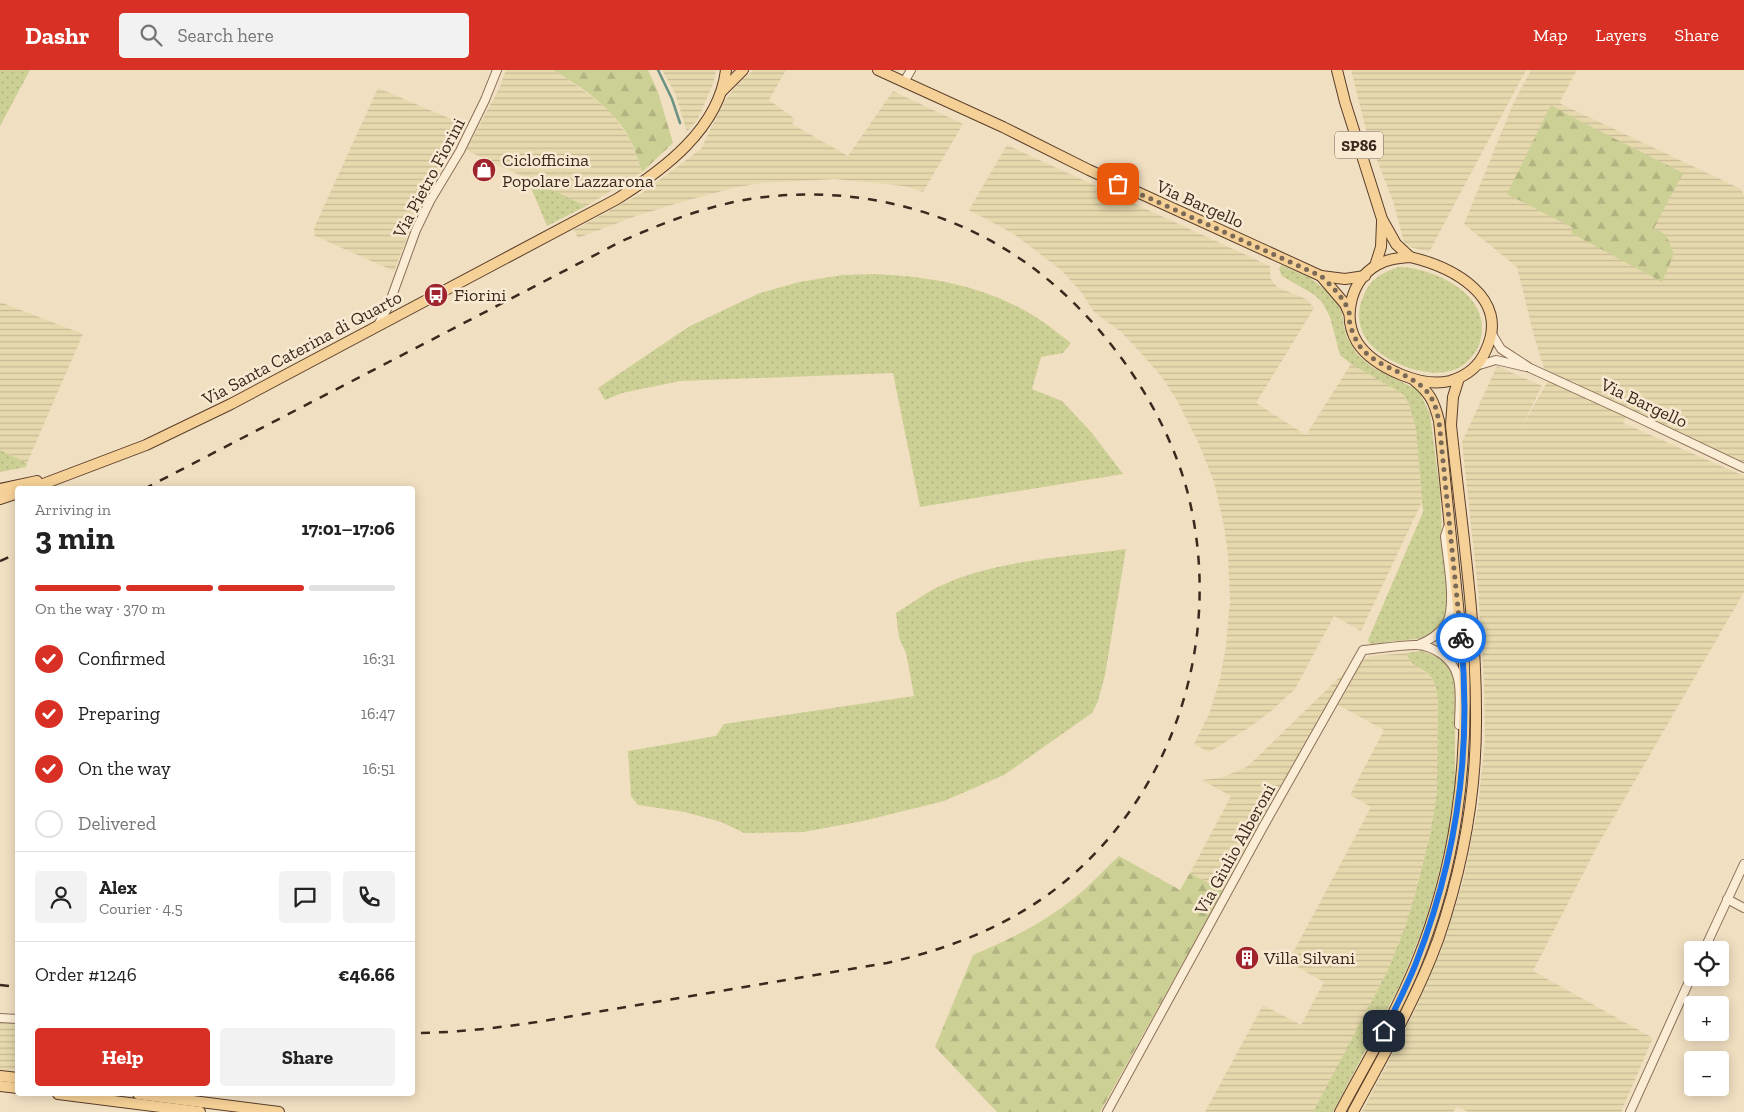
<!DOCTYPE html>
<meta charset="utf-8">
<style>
:root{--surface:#fff;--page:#f2f2f2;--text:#222;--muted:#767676;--line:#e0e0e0;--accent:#d93025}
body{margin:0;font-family:"Zilla Slab",serif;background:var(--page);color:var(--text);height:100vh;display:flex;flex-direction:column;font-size:19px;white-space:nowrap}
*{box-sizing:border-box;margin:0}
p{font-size:16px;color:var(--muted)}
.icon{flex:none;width:28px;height:28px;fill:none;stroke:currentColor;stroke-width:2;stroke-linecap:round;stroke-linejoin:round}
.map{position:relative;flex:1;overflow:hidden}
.details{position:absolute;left:15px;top:416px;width:400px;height:610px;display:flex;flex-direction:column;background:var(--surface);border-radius:5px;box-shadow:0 2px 12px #0003}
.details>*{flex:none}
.tools{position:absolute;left:1684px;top:871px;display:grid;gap:10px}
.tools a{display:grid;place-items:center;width:45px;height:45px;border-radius:5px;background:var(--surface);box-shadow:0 2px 12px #0003;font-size:25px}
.pin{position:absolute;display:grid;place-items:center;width:42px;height:42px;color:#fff;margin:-21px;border-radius:10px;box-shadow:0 2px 8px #0006}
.courier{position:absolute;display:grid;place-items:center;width:50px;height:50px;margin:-25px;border:4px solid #1a73e8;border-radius:50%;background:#fff;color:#222;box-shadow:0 1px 6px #0007}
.head em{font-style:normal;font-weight:700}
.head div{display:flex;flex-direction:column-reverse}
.head{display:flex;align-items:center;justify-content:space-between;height:85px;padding:0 20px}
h1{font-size:32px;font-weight:700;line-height:38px}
.bar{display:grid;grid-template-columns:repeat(4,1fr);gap:8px 5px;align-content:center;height:60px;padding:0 20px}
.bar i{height:6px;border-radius:4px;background:var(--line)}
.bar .on{background:var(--accent)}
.bar p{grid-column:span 4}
.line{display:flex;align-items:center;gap:12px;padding:0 20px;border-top:1px solid var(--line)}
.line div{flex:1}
.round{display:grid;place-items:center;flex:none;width:52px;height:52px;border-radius:5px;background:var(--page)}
ol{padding:0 20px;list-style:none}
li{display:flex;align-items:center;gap:15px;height:55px}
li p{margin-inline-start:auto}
li .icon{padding:5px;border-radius:50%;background:var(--accent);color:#fff;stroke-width:4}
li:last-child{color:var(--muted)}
li i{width:28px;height:28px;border:2px solid var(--line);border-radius:50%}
.primary-button{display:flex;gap:10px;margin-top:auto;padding:10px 20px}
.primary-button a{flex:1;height:58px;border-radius:5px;background:var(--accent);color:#fff;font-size:20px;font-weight:700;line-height:58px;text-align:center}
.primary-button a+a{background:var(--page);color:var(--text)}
header{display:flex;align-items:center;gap:30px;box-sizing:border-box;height:70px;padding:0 25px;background:var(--accent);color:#fff}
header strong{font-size:24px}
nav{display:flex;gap:28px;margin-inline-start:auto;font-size:18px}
.search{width:350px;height:45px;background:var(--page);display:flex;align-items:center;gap:12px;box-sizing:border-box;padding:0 18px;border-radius:5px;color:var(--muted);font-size:19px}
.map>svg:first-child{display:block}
</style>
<header>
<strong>Dashr</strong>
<div class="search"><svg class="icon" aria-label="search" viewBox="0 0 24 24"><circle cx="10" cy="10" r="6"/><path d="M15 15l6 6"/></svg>Search here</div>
<nav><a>Map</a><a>Layers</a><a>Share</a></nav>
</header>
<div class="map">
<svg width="1744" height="1042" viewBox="0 0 1744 1042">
<defs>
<pattern id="farmland-rules" width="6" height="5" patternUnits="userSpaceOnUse" patternTransform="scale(1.25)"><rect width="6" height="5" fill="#e7d9ae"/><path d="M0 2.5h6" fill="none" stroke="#c7ba95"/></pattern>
<pattern id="grass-dots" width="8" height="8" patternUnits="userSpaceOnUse" patternTransform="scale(1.25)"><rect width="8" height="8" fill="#cdd095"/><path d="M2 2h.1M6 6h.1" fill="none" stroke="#b1b380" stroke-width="1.8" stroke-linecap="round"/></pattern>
<pattern id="forest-firs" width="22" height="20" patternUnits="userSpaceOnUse" patternTransform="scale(1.25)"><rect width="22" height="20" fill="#cdd095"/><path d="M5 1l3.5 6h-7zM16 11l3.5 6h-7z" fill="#b1b380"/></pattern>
</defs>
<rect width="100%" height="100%" fill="#f1dfc1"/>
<g fill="url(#farmland-rules)">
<polygon points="506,0 553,0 569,10 608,39 630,69 642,102 586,136 466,80 500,17"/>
<polygon points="662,0 716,0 714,11 698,49 687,62 675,23"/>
<polygon points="754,0 786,0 769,30 795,49 792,54 848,86 893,21 963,54 923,122 904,116 835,109 762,113 737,117 678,133 636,146 578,168 574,160 642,123 701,79 722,35 738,13"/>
<polygon points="1351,0 1526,0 1429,182 1410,177 1404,172 1394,134 1368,67"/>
<polygon points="1531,0 1577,0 1559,33 1741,119 1744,126 1744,397 1628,344 1623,353 1744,406 1744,522 1599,773 1533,901 1653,968 1621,1042 1468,1042 1457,1036 1453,1042 1362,1042 1414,942 1442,878 1463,811 1478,736 1485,671 1484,613 1478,520 1462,372 1497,296 1542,316 1522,356 1548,311 1534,266 1517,197 1464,154 1513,34"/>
<polygon points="378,18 465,55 455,76 433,112 416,145 394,201 315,166 314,158"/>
<polygon points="1007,75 1270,196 1270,208 1277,217 1306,229 1314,238 1256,333 1306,365 1351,294 1395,318 1403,324 1409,334 1416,359 1422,432 1361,561 1334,546 1295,619 1271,641 1247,659 1209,682 1194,674 1209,644 1220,609 1226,576 1230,531 1228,485 1224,456 1214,412 1199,374 1178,332 1162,307 1140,282 1121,262 1094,242 1082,223 1061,200 1014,164 969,140"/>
<polygon points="0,232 83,264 27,393 0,380"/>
<polygon points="1407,583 1411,593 1430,606 1436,616 1438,630 1437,722 1430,765 1416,821 1405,857 1387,902 1313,1042 1205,1042 1263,935 1301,955 1324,912 1288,892 1371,737 1350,725 1384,660 1338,635 1360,594 1365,589 1371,586"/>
<polygon points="1350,597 1223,821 1190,803 1231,726 1202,710 1221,708 1248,696"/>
<polygon points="0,953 17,953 17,1004 0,1002"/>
</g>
<g fill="url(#grass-dots)">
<polygon points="0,0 30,0 0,56"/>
<polygon points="527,108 586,136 547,156"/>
<polygon points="1281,195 1310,208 1331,224 1341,238 1344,257 1347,268 1357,284 1372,297 1416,319 1421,325 1430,344 1440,422 1442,464 1448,532 1444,551 1438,559 1424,568 1370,574 1368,570 1423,442 1416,359 1409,334 1403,324 1351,294 1340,285 1330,247 1322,232 1313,224 1282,206 1279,199"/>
<path d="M1399,197C1437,198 1497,228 1479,275C1475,285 1466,295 1456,299C1429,311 1380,292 1365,267C1358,255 1357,240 1363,227C1369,210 1382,202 1399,197Z"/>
<path d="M874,204C922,206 970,213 1014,235C1035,244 1053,259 1071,273L1063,283L1041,287L1032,319L1062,331L1092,363L1123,404L920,437L893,303L680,311L622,323L605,330L598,318L690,256L760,223L799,212L843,205Z"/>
<polygon points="0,380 27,393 26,397 0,402"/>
<path d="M1126,479L1105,605L1098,631L1092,643L1004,705L944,731L863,751L803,762L744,763L721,752L685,742L638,735L631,726L628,681L716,666L724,654L914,626L906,583L899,568L896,543C910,535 923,524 938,517C992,490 1067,487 1126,479Z"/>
<path d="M1420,581C1438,585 1450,594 1455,612V718L1448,766L1434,822L1424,855L1401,913L1333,1042H1313L1387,902L1405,857L1416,821L1430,765L1437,722L1438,630C1437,622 1436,614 1431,607C1422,596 1411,599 1407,583Z"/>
</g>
<g fill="url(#forest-firs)">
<path d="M553,0H648L658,22L673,73L642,102C638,91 635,79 630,69C613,38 583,18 553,0Z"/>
<polygon points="1551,35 1574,48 1683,103 1654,158 1666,165 1674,184 1662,212 1571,163 1573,158 1507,124"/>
<path d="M1119,786L1180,820L1190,803L1223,821L1100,1042H997L935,977L973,885C1014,868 1053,848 1086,818C1097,808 1108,796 1119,786Z"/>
</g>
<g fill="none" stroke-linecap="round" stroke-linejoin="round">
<polyline stroke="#6a9285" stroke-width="2.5" points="658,0 672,29 680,53"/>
<g stroke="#8c6f58" stroke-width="10">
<g id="minor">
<polyline points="904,12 911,0"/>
<polyline points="378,255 388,237 416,160 430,131 460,81 485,30 497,0"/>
<polyline points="1492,264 1501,279 1530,298 1624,341 1744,398"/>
<polyline points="1476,296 1496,290 1526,297"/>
<path d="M1418,575C1429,570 1439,565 1446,554C1457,536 1447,488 1445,466L1448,457"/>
<polyline points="1727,829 1744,838"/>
<polyline points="1704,880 1744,794"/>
<polyline points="0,948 18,949"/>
<path d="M1107,1042L1263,757L1363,580C1378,579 1405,574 1418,575C1435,577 1452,588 1457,605C1462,620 1459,639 1459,655"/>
<polyline points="1630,1042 1692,905"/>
</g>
</g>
<g stroke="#593e2c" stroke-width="12">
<g id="major">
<polyline points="878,0 1003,57 1089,100 1321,206 1345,209 1365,206"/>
<polyline points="1337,0 1345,32 1382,149 1396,174 1410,187"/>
<polyline points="722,21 743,0"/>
<path d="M1410,187C1452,197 1511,227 1486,280C1479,297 1467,306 1450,311C1434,315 1417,311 1402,305C1385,298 1367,288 1357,272C1342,247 1351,210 1377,195C1387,189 1399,188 1410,187Z"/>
<polyline points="1375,196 1381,177 1382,152"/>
<polyline points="1321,206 1345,234 1349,243"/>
<polyline points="0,419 37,411"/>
<path d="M30,419L146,375L231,334L617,129C663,100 719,59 726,0"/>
<polyline points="0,429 18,423"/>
<polyline points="0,1006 18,1008"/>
<polyline points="0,1016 18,1018"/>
<polyline points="58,1024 200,1042"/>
<polyline points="138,1024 279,1042"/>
<path d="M1340,1042C1366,993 1395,945 1416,894C1456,796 1468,699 1464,594L1439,351C1434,331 1430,323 1414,310"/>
<path d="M1353,1042C1383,986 1416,930 1438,870C1462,800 1476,725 1476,652C1477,554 1461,452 1451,355L1453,327L1459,308"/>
</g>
</g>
<use href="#minor" stroke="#fbedd5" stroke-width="8"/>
<use href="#major" stroke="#f6d197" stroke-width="10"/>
<g stroke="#3a291d" stroke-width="2.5" stroke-dasharray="9 9" stroke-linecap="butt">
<path d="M144,419L622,171C665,152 709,135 756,128C860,114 965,142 1046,208C1111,261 1167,343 1188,424C1223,564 1178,715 1068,809C1016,853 953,878 887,893L537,952C496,958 455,963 412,963"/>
<polyline points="0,491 18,483"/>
<polyline points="0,915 18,917"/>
</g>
</g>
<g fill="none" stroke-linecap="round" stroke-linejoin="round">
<path stroke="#7a6956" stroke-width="5" stroke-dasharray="0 9" d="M1118,114L1321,206C1331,215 1345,229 1349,242C1350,246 1349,250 1350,254C1352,262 1356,271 1361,278C1381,301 1418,303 1432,329C1436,336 1437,344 1439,351L1461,568"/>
<path stroke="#1a73e8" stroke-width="6" d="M1384,961C1395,939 1407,916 1416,893C1457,788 1472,680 1461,568"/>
</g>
<defs>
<g id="shop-disc" transform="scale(1.25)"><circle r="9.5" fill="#9f242e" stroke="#f8ead2"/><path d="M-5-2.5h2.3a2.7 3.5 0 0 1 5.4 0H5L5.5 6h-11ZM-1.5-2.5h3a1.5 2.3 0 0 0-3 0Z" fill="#fff"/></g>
<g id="bus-disc" transform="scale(1.25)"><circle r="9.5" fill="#9f242e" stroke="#f8ead2"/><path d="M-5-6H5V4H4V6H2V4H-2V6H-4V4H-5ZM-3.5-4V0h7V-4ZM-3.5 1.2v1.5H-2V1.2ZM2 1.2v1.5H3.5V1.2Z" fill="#fff"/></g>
<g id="building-disc" transform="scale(1.25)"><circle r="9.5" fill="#9f242e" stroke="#f8ead2"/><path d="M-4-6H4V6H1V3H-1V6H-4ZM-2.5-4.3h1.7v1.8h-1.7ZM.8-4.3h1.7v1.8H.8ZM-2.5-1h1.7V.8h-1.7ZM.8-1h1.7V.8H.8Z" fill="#fff"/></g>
</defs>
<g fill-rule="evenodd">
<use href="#shop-disc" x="484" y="100"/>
<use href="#bus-disc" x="436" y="225"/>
<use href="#building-disc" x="1247" y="888"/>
</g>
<g text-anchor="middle" stroke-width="5" stroke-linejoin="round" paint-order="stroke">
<rect fill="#f8ead2" stroke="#736353" stroke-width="1" x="1335" y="61.5" width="48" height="27" rx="4"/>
<g font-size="16" font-weight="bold" fill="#3a291d">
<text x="1359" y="81">SP86</text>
</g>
<g font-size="18" fill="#3a291d" stroke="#f8ead2" text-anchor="start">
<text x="502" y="96">Ciclofficina<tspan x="502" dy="21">Popolare Lazzarona</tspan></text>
<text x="454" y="231">Fiorini</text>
<text x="1264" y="894">Villa Silvani</text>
</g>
<g font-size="18" fill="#3a291d" stroke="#f8ead2">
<text transform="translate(429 108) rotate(-62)" y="6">Via Pietro Fiorini</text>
<text transform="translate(1200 134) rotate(24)" y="6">Via Bargello</text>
<text transform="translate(302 278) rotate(-28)" y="6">Via Santa Caterina di Quarto</text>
<text transform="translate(1644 333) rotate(25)" y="6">Via Bargello</text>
<text transform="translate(1235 779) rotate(-61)" y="6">Via Giulio Alberoni</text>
</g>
</g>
</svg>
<div class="tools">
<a><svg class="icon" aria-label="locate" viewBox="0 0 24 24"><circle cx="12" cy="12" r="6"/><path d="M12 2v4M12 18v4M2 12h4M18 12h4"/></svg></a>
<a>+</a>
<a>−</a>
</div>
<div class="pin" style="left:1118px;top:114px;background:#ea580c"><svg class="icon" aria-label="bag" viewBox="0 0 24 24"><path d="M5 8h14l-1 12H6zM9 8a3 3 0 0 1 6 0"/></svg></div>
<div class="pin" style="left:1384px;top:961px;background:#1f2937"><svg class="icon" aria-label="home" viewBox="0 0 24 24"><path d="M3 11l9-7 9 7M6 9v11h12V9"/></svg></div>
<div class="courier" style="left:1461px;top:568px"><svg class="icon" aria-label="bike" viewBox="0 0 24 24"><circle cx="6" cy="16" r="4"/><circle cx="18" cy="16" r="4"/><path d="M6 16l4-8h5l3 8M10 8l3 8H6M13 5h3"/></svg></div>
<section class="details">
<div class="head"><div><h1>3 min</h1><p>Arriving in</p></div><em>17:01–17:06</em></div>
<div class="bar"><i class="on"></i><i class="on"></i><i class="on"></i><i></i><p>On the way · 370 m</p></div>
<ol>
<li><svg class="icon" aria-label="check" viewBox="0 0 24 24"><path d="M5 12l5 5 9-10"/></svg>Confirmed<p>16:31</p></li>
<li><svg class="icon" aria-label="check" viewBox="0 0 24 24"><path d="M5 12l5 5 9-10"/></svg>Preparing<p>16:47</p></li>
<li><svg class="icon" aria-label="check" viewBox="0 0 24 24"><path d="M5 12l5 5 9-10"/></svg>On the way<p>16:51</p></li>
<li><i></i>Delivered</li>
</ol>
<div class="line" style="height:90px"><a class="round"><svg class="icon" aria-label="person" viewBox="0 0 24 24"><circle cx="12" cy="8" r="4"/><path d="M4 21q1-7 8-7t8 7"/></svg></a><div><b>Alex</b><p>Courier · 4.5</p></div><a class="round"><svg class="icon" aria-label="chat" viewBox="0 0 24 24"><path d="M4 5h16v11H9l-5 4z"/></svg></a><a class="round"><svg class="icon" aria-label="phone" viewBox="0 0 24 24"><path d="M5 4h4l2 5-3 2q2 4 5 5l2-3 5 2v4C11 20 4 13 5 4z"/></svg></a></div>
<div class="line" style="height:65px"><div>Order #1246</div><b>€46.66</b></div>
<div class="primary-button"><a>Help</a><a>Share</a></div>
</section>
</div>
